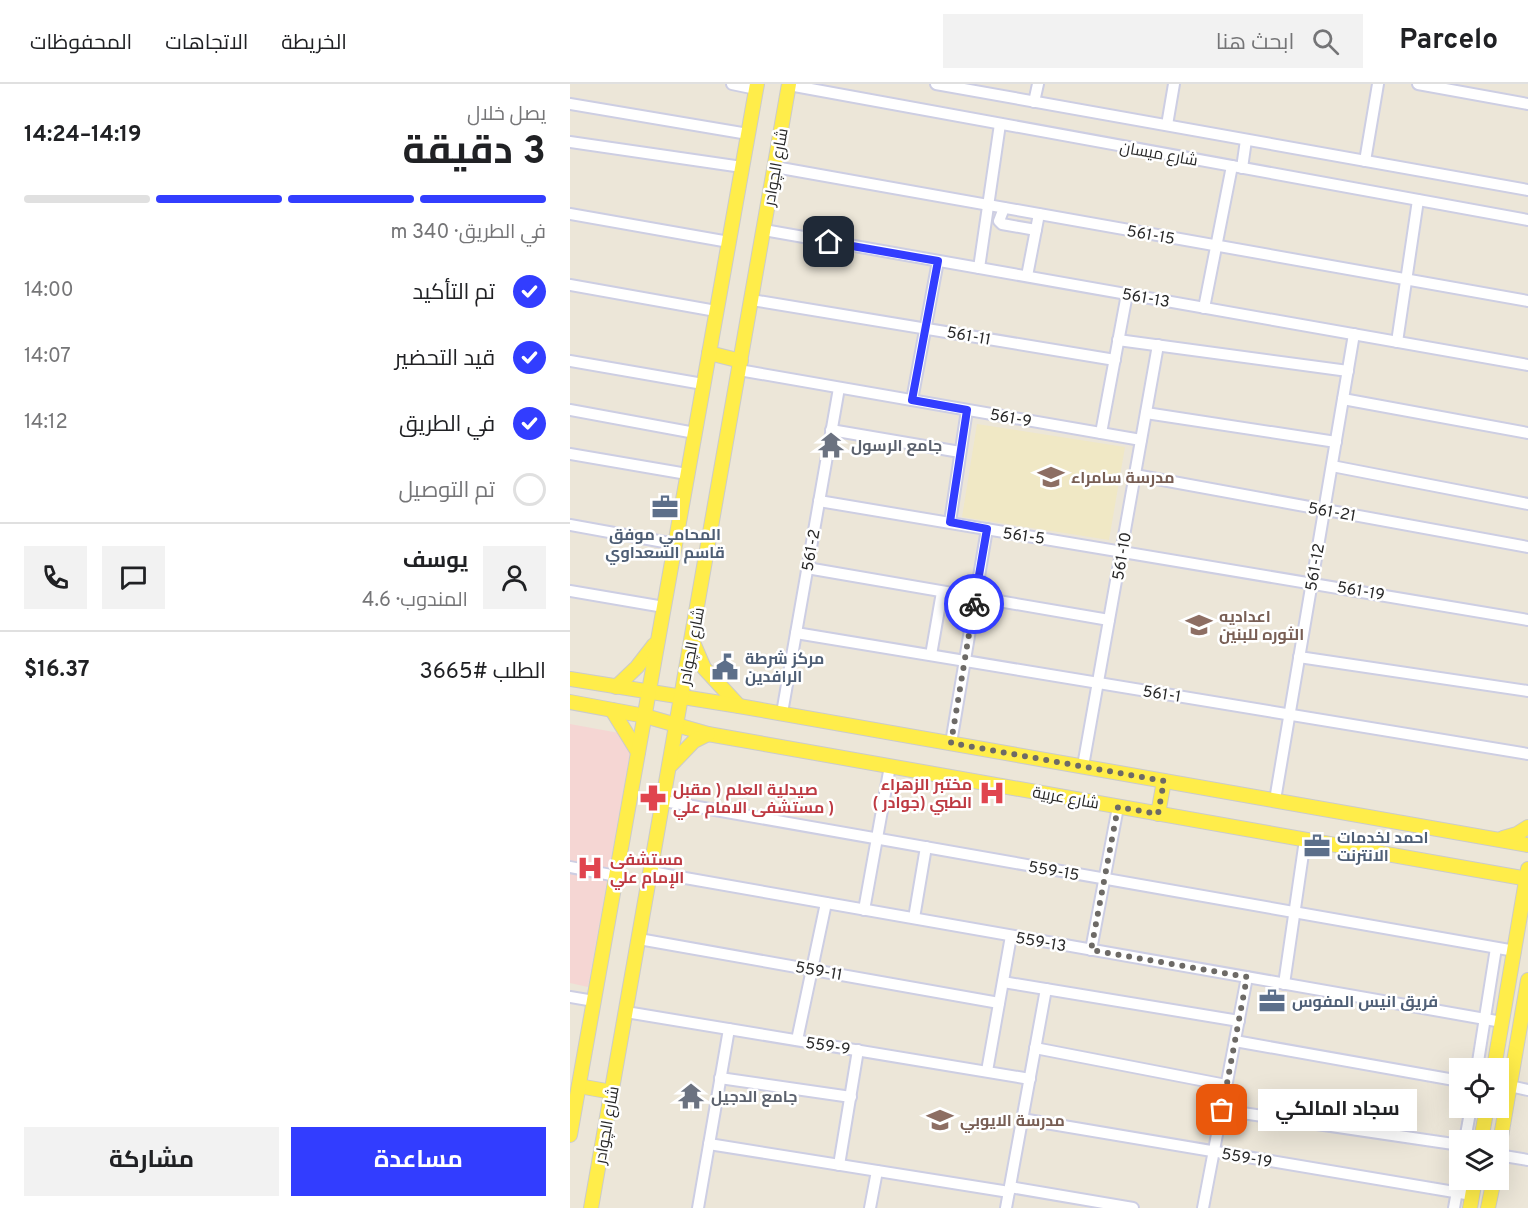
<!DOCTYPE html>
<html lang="ar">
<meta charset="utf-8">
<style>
:root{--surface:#fff;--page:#f2f2f2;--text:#202124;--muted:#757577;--line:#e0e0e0;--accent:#323dff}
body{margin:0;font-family:Overpass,Cairo,sans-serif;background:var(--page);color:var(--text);direction:rtl;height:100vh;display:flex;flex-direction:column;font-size:22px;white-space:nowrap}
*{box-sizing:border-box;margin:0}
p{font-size:20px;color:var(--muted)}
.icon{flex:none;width:33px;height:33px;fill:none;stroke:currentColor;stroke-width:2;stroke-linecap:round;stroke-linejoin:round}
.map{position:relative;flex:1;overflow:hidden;direction:ltr}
.sheet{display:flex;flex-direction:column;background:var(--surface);width:570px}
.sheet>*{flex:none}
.fabs{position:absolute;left:879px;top:974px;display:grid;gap:12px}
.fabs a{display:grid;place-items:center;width:60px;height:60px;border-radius:0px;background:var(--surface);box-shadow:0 6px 24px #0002;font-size:30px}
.pin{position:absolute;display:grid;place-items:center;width:51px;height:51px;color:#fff;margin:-26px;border-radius:12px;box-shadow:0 3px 9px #0006}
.courier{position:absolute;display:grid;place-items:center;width:60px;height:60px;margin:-30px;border:4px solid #323dff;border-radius:50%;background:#fff;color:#222;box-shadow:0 2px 8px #0007}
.bubble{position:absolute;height:42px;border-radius:0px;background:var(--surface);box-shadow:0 6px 24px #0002;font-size:20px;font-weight:700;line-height:42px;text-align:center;direction:rtl}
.summary em{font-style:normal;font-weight:700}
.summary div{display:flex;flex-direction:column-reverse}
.summary{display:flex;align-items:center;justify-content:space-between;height:102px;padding:0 24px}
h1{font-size:39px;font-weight:700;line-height:45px}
.bar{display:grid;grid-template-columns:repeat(4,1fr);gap:9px 6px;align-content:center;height:72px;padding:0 24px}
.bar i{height:8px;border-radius:4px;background:var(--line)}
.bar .current{background:var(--accent)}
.bar p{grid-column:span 4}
.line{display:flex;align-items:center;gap:15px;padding:0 24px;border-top:2px solid var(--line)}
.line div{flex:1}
.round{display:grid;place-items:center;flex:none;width:63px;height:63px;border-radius:0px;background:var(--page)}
ol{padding:0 24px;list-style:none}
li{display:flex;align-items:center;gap:18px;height:66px}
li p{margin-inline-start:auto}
li .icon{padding:6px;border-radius:50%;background:var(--accent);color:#fff;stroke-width:4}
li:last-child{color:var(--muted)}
li i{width:33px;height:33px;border:3px solid var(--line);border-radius:50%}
.cta{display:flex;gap:12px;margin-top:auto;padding:12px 24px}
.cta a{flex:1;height:69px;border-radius:0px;background:var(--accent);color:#fff;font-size:24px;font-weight:700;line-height:69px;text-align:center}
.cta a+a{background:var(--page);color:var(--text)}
header{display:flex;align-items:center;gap:36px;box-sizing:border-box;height:84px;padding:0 30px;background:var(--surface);border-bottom:2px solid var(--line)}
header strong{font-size:28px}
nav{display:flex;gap:33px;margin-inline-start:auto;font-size:21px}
.search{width:420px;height:54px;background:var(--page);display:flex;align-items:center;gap:15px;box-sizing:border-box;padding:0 21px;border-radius:0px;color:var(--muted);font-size:22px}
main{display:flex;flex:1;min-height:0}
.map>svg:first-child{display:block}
</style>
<header>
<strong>Parcelo</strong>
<div class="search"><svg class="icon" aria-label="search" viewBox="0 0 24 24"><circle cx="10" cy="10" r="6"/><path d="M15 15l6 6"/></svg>ابحث هنا</div>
<nav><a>الخريطة</a><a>الاتجاهات</a><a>المحفوظات</a></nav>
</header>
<main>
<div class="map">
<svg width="958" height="1124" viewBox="0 0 958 1124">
<rect width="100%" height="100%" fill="#ece6d8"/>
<polygon fill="#f0e8c5" points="407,340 555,363 539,456 392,433"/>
<polygon fill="#f5d6d3" points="0,640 49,649 60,668 18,903 0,899"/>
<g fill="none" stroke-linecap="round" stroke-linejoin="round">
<g stroke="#cdcee3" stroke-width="14">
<g id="minor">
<polyline points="162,0 186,5"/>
<polyline points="366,0 958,106"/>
<polyline points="848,0 958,20"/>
<polyline points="219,1 958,136"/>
<polyline points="464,18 468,0"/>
<polyline points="0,20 178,50"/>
<polyline points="597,41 604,0"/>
<polyline points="0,58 172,83"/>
<polyline points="795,77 808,0"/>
<polyline points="205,83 958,217"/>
<polyline points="672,84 676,56"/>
<polyline points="434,124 429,137 432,140 466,146"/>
<polyline points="0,130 159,158"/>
<polyline points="194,146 958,281"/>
<polyline points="409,184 430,40"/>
<polyline points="457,192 469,130"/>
<polyline points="0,201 146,227"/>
<polyline points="182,216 545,276"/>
<polyline points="634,224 662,82"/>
<polyline points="548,256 778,287"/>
<polyline points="827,258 848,116"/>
<polyline points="0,277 133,300"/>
<polyline points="169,286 571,356"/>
<polyline points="773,315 958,349"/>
<polyline points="342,316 368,177"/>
<polyline points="0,326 125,349"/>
<polyline points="576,329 766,358"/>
<polyline points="261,346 390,368"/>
<polyline points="531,349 557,210"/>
<polyline points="0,370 117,390"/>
<polyline points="762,382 958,420"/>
<polyline points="565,391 958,463"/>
<polyline points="249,417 958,536"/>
<polyline points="380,438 397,326"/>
<polyline points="0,441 105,460"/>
<polyline points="237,484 539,536"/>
<polyline points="0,507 94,523"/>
<polyline points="226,549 958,670"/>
<polyline points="361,571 372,508"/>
<polyline points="729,573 958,607"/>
<polyline points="212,629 269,304"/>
<polyline points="381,659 417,445"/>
<polyline points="513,682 588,261"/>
<polyline points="705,716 784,250"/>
<polyline points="94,717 945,867"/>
<polyline points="0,783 46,792"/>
<polyline points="81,788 932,938"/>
<polyline points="294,826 320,682"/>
<polyline points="344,834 356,763"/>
<polyline points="69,855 429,919"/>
<polyline points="521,866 548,723"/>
<polyline points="433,898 669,937"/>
<polyline points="714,900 735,756"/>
<polyline points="0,913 24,917"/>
<polyline points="56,928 460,995"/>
<polyline points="227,956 256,819"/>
<polyline points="665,957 890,997"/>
<polyline points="465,964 656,1001"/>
<polyline points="907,984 926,864"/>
<polyline points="417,987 441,852"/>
<polyline points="150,994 281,1013"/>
<polyline points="940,1002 958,1006"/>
<polyline points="652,1026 890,1061"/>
<polyline points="452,1035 902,1111"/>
<polyline points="895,1056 901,1023"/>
<polyline points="139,1060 439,1108"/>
<polyline points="928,1071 958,1076"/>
<polyline points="269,1081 288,966"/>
<polyline points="440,1103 563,1124"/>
<polyline points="128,1124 159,945"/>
<polyline points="300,1124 307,1087"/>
<polyline points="436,1124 476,905"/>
<polyline points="633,1124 677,893"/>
<polyline points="884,1124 890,1090"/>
</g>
</g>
<g stroke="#cbcbcb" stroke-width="16">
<g id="major">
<polyline points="139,269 171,277"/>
<polyline points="122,556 134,584 169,622"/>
<polyline points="0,595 169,622 958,761"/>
<polyline points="46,603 67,583 84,561"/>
<polyline points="0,618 75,632 138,650 958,795"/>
<polyline points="42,626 68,668"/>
<polyline points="101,681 124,657 138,650"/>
<polyline points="588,730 594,697"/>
<polyline points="933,754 947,750 958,743"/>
<polyline points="924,984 958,785"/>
<polyline points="9,1002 42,1008"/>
<polyline points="0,1051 187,0"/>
<polyline points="911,1056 917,1023"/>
<polyline points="928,1070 958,896"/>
<polyline points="21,1124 219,0"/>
<polyline points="900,1124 905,1095"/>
<polyline points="918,1124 924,1095"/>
</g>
</g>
<use href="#minor" stroke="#fff" stroke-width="10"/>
<use href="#major" stroke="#ffed4a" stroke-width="14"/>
</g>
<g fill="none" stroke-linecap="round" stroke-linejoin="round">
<polyline stroke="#6d6a66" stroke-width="6" stroke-dasharray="0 10.8" points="404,520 381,659 594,697 588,730 548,723 521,866 677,893 652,1026"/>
<polyline stroke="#323dff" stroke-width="8" points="259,158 368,177 342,316 397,326 380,438 417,445 404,520"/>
</g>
<defs>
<g id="temple-bare" transform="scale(2.07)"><path d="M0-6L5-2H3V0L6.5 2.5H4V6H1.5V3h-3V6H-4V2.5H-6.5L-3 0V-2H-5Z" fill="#6b7280" stroke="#fff" stroke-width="2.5" paint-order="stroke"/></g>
<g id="school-bare" transform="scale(2.07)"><path d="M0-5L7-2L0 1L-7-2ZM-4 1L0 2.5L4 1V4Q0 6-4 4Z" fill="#8d6e63" stroke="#fff" stroke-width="2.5" paint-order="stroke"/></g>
<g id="office-bare" transform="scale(2.07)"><path d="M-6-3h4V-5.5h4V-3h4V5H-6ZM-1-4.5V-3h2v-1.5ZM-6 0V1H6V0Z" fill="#5c6f8a" stroke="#fff" stroke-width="2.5" paint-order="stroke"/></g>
<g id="civic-bare" transform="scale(2.07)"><path d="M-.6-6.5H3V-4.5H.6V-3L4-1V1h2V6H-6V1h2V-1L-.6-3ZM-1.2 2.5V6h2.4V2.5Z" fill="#5c6f8a" stroke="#fff" stroke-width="2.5" paint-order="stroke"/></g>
<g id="hospital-bare" transform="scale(2.07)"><path d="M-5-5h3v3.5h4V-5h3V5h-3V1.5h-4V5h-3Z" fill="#e0444e" stroke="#fff" stroke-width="2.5" paint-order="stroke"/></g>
<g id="pharmacy-bare" transform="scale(2.07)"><path d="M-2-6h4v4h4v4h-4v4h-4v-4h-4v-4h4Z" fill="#e0444e" stroke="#fff" stroke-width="2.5" paint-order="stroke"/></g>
</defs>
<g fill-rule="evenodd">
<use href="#temple-bare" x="261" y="361"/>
<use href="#school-bare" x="481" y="393"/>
<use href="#office-bare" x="95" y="423"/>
<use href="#school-bare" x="629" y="541"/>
<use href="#civic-bare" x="155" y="583"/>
<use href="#hospital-bare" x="422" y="709"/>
<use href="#pharmacy-bare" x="83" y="714"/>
<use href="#office-bare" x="747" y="762"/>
<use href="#hospital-bare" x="20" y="784"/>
<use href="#office-bare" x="702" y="917"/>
<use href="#temple-bare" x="121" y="1012"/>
<use href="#school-bare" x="370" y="1036"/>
</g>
<g text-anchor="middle" stroke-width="5" stroke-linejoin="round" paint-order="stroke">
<g font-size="16" fill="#282828" stroke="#fff">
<text transform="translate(589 69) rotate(10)" y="6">شارع ميسان</text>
<text transform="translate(205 83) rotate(-80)" y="6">شارع الچوادر</text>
<text transform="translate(581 150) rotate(10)" y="6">561-15</text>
<text transform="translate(576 213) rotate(10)" y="6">561-13</text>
<text transform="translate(399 251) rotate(10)" y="6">561-11</text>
<text transform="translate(441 333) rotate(10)" y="6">561-9</text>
<text transform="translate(762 427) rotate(10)" y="6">561-21</text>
<text transform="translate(454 451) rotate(8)" y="6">561-5</text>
<text transform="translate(240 466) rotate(-80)" y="6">561-2</text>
<text transform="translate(551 472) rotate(-80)" y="6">561-10</text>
<text transform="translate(744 483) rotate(-80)" y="6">561-12</text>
<text transform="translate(791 506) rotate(10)" y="6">561-19</text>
<text transform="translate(121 562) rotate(-79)" y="6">شارع الچوادر</text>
<text transform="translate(592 609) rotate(9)" y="6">561-1</text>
<text transform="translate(496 713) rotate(10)" y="6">شارع عربية</text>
<text transform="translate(484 786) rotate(10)" y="6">559-15</text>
<text transform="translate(471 857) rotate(10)" y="6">559-13</text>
<text transform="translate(249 886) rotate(10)" y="6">559-11</text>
<text transform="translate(258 961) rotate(9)" y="6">559-9</text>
<text transform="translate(36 1041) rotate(-80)" y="6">شارع الچوادر</text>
<text transform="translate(677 1073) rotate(10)" y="6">559-19</text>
</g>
<g font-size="16" font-weight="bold" fill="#5b616d" stroke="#fff" text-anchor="start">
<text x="281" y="367">جامع الرسول</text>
<text x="141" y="1018">جامع الدجيل</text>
</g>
<g font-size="16" font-weight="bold" fill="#785e54" stroke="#fff" text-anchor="start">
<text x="501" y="399">مدرسة سامراء</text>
<text x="649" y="538">اعداديه<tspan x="649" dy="18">الثوره للبنين</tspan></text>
<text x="390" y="1042">مدرسة الايوبي</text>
</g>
<g font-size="16" font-weight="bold" fill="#4e5e75" stroke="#fff" text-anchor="start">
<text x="95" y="456" text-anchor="middle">المحامي موفق<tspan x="95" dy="18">قاسم السعداوي</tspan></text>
<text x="175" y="580">مركز شرطة<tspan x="175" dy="18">الرافدين</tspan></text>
<text x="767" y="759">احمد لخدمات<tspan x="767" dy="18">الانترنت</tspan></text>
<text x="722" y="923">فريق انيس المفوس</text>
</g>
<g font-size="16" font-weight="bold" fill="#be3a42" stroke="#fff" text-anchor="start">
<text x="402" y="706" text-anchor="end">مختبر الزهراء<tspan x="402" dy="18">الطبي (جوادر )</tspan></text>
<text x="103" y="711">صيدلية العلم ( مقبل<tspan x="103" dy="18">مستشفى الامام علي )</tspan></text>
<text x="40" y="781">مستشفى<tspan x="40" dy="18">الإمام علي</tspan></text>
</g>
</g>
</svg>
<div class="fabs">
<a><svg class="icon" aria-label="locate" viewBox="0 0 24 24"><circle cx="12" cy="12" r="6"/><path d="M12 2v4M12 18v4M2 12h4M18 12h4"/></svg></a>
<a><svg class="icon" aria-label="layers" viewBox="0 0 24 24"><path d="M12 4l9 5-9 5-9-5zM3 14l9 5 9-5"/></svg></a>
</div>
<div class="pin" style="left:652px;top:1026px;background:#ea580c"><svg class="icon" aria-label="bag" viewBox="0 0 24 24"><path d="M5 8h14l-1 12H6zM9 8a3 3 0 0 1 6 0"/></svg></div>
<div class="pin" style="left:259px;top:158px;background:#1f2937"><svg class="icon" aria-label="home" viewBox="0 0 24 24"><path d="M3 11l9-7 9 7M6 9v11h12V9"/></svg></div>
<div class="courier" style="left:404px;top:520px"><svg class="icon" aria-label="bike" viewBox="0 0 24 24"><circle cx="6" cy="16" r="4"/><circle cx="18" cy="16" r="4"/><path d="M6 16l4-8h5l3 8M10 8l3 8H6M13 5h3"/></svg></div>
<div class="bubble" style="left:688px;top:1005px;width:159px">سجاد المالكي</div>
</div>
<section class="sheet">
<div class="summary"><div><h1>3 دقيقة</h1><p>يصل خلال</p></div><em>14:19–14:24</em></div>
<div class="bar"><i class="current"></i><i class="current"></i><i class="current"></i><i></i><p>في الطريق · 340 m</p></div>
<ol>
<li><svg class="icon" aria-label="check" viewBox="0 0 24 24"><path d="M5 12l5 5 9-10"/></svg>تم التأكيد<p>14:00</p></li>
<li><svg class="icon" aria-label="check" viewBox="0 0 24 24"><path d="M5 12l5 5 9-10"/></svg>قيد التحضير<p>14:07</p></li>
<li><svg class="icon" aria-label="check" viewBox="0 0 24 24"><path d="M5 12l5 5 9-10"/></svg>في الطريق<p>14:12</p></li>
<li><i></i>تم التوصيل</li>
</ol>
<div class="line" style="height:108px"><a class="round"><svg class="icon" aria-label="person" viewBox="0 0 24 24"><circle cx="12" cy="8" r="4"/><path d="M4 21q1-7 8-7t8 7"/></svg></a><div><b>يوسف</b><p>المندوب · 4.6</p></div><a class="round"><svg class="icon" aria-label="chat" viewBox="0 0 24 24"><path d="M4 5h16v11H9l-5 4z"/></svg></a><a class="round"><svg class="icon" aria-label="phone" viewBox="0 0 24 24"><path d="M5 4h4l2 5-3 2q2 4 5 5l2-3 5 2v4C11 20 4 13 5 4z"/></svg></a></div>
<div class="line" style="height:78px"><div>الطلب #3665</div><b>$16.37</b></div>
<div class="cta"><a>مساعدة</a><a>مشاركة</a></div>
</section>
</main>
